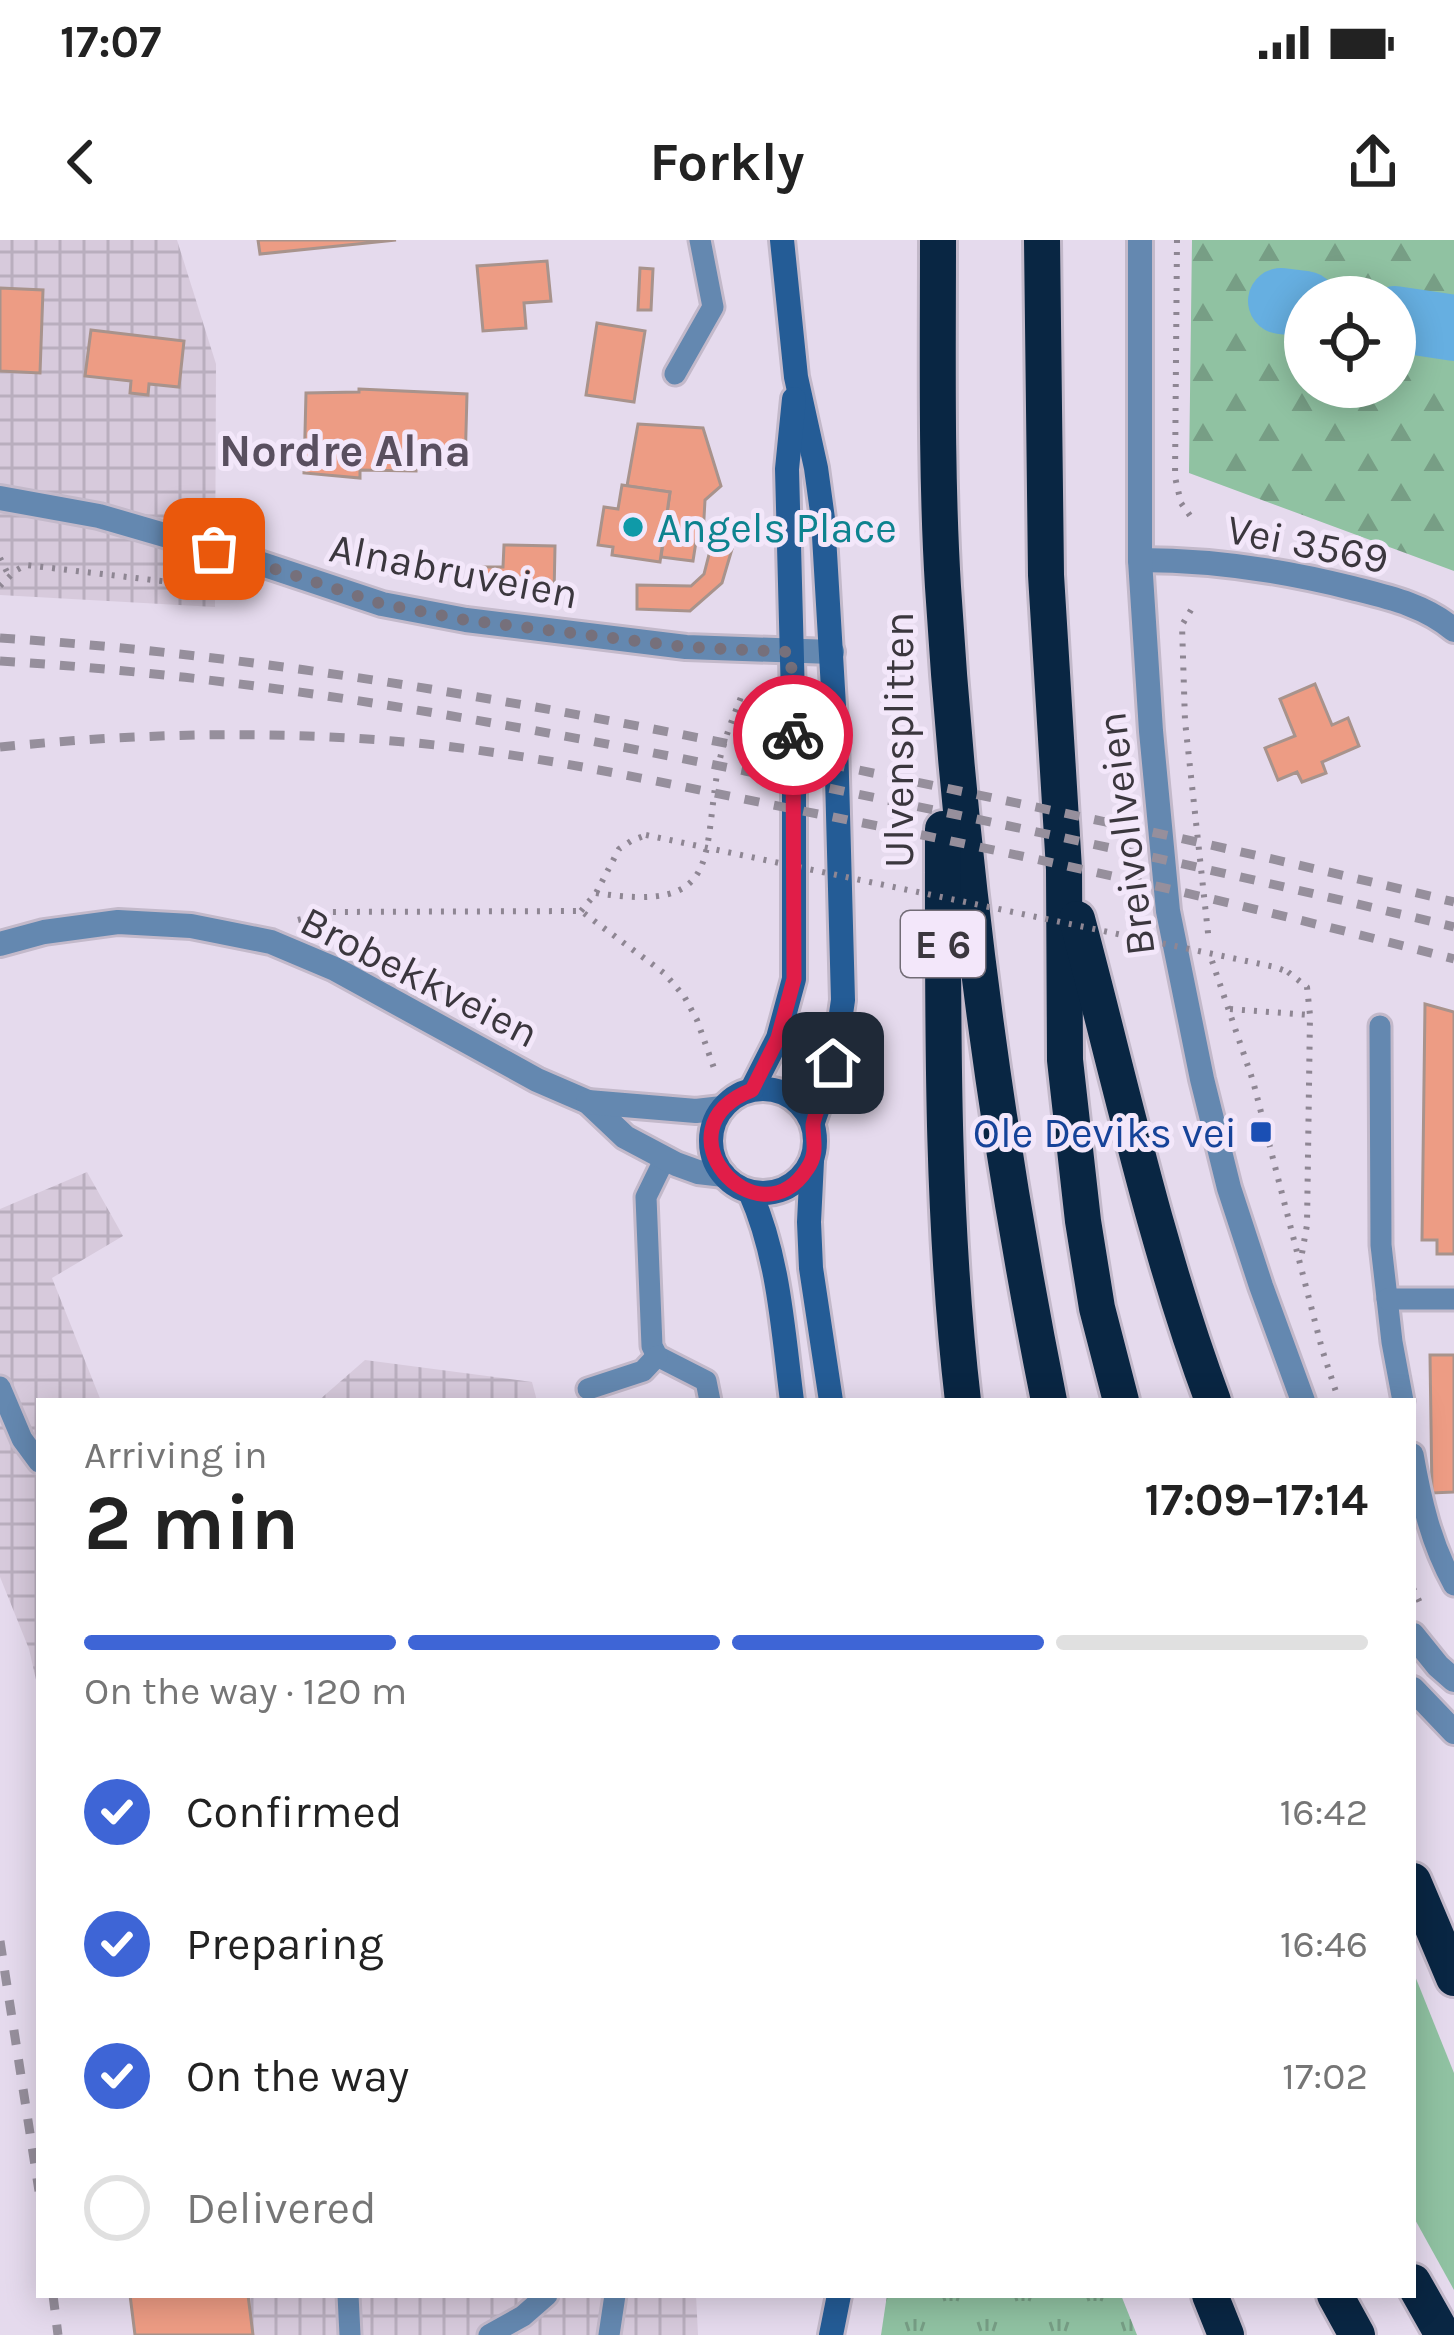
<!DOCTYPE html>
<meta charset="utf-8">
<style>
:root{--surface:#fff;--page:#f6f6f6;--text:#222;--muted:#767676;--line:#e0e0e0;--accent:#3e65d6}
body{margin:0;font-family:Karla,sans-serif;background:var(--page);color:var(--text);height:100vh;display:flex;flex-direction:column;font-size:45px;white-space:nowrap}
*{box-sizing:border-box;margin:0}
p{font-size:39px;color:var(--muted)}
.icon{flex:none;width:66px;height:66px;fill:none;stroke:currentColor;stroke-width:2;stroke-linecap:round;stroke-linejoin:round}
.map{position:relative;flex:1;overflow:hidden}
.panel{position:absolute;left:36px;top:1158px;width:1380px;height:900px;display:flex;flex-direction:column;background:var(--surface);border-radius:0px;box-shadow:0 6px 30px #0003}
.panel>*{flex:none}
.fabs{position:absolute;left:1284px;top:36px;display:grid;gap:24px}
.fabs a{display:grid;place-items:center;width:132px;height:132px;border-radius:50%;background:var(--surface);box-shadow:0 6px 30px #0003;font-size:60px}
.pin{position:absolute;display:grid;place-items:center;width:102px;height:102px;color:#fff;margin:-51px;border-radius:24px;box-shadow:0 6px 18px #0006}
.courier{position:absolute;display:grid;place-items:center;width:120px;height:120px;margin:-60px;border:9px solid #e11d48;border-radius:50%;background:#fff;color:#222;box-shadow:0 3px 15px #0007}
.summary em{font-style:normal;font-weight:700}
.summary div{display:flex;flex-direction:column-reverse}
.summary{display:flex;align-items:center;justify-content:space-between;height:204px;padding:0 48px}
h1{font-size:78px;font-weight:700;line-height:90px}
.bar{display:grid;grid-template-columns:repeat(4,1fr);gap:18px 12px;align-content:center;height:144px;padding:0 48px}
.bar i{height:15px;border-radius:9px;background:var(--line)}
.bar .active{background:var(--accent)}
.bar p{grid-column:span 4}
ol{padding:0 48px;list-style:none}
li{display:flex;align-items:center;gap:36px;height:132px}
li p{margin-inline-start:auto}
li .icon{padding:12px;border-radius:50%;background:var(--accent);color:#fff;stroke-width:4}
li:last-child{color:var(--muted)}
li i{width:66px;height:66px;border:6px solid var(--line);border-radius:50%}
.status{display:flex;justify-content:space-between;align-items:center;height:84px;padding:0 60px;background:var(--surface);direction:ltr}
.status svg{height:33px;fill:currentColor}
header{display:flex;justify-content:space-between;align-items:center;height:156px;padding:0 48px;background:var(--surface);font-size:54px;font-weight:700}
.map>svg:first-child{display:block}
</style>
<div class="status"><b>17:07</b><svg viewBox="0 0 49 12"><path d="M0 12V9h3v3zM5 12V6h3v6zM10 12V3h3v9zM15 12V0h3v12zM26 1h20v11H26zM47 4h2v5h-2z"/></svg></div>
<header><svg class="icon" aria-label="back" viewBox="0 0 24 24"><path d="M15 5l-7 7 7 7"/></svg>Forkly<svg class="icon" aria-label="share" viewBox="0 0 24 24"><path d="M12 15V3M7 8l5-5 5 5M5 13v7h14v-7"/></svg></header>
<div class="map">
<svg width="1454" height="2095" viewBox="0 0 1454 2095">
<defs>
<pattern id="industrial-grid" width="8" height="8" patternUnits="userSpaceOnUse" patternTransform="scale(3)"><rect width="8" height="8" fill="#d7cadc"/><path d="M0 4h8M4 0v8" fill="none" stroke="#b9aebe"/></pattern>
<pattern id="forest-firs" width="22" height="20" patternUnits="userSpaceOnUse" patternTransform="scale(3)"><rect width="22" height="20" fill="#90c2a2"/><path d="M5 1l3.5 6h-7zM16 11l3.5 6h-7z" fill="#779e85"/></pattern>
<pattern id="park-tufts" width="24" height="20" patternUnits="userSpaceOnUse" patternTransform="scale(3)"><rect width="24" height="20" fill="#90c2a2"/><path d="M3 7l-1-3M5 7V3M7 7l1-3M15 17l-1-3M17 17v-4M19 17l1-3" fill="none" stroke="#779e85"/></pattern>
</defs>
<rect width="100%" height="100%" fill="#e5daed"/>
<g fill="url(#industrial-grid)">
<polygon points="0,0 177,0 216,124 215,367 0,355"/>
<polygon points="87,932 123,996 52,1038 101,1161 39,1161 39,1453 29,1409 0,1337 0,969"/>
<polygon points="365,1120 532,1142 537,1161 318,1161"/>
<polygon points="134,2055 696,2055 698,2095 138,2095"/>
</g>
<polygon fill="#90c2a2" points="1413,1731 1454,1833 1454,2050 1413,1976"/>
<path fill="url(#forest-firs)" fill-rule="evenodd" d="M1192,0H1454V331L1189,233ZM1305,57H1395V147H1305Z"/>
<polygon fill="url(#park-tufts)" points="887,2055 1121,2055 1137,2095 881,2095"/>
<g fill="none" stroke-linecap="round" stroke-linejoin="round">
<g stroke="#66afe1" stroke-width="66">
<polyline points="1281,61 1305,64"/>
<polyline points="1395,79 1454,88"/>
</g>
</g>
<g fill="#ed9c84" stroke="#a8938c" stroke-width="3">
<polygon points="258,0 396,0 260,14"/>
<polygon points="547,21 551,61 524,63 526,88 483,91 477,26"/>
<polygon points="640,28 653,29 651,70 638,70"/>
<polygon points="0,48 43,50 40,133 0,131"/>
<polygon points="597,83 645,91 634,162 586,155"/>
<polygon points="91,90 184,101 179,147 149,144 148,155 130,153 131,141 85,136"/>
<polygon points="359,149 467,154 465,228 416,226 416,231 360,230 360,238 304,233 306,153 359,152"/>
<polygon points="638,184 703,188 721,246 705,260 703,296 697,295 693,321 661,317 670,252 627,246"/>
<polygon points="622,245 670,252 660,322 612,315 613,307 598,305 604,267 618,269"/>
<polygon points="712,303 732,309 722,343 690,371 637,369 637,345 691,346 704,334"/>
<polygon points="504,305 555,306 554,355 503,354 503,341 475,340 475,327 503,327"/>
<polygon points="1315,444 1332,485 1348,478 1359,506 1322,522 1326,533 1302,542 1297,532 1278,540 1265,508 1295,496 1280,459"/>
<polygon points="1425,764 1454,772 1454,1014 1437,1014 1437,1000 1422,1000"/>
<polygon points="1430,1115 1454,1115 1454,1252 1432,1253"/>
<polygon points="130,2055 248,2055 253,2095 135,2095"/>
</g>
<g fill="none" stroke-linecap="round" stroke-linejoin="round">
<g stroke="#c3b9ca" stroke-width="27">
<g id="service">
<polyline points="675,134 713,67 700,0"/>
<polyline points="1380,786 1381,1005 1392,1102 1403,1161"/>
<polyline points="665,918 646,957 652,1106 657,1116 706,1141 710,1161"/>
<polyline points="1387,1059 1454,1059"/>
<polyline points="0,1147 22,1199 39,1222"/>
<polyline points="588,1149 643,1131 657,1116"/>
<path d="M1413,1214C1421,1260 1431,1304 1454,1345"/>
<polyline points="348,2055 350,2095"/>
<polyline points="489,2095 523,2076 547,2055"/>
<polyline points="609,2095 615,2055"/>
</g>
</g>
<g stroke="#c3b9ca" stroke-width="30">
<g id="minor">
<polyline points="0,258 99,276 247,319 382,364 466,380 686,407 832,412"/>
<path d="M1140,320C1212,320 1281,330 1352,348C1388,357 1425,365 1454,390"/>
</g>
</g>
<g stroke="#c3b9ca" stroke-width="30">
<g id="tertiary">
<polyline points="1140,0 1140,320 1151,491 1168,671 1202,839 1229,948 1261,1046 1303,1161"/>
<polyline points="0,704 44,692 118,682 191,686 271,702 335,729 537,840 588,862 625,897 676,924 698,932 724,935"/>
<polyline points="588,862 696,871 722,868"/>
<polyline points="1413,1395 1438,1426 1454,1440"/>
<polyline points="1413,1449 1454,1492"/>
</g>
</g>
<g stroke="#c3b9ca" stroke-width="30">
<g id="secondary">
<polyline points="782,0 796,137 816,228 823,279 836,500 843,760 834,823 813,882"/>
<circle cx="763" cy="901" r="52"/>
<polyline points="752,849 778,798 794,739 794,496 787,229 794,159"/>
<polyline points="812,921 809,982 811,1028 831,1161"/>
<path d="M750,952C779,1017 783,1091 792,1161"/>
<polyline points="831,2095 839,2055"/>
</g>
</g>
<g stroke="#c3b9ca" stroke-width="42">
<g id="motorway">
<path d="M938,0C938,115 936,232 943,347C960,621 995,892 1049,1161"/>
<polyline points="1042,0 1046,335 1064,629 1065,820 1083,981 1097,1068 1121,1161"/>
<path d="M943,589C943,779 941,972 963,1161"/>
<path d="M1077,679C1120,840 1155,1005 1213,1161"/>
<polyline points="1413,1641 1454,1738"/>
<polyline points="1413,2042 1443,2095"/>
<polyline points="1210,2055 1226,2095"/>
<polyline points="1335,2055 1357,2095"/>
</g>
</g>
<g stroke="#8e8693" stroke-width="6" stroke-dasharray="3 9" stroke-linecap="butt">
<polyline points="1177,0 1175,237 1181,263 1191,277"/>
<polyline points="0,318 9,336"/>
<polyline points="0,346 15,331 26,325 178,343 187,342 196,334"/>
<polyline points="1191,370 1182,385 1185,481 1209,702"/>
<path d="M596,653C725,673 701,617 719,523C724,499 734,475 743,452"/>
<polyline points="581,671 596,653 619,609 631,601 646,595"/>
<polyline points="298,680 328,672 581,671 664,733 684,756 697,780 715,831"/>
<polyline points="1212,721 1253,841 1322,1109 1339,1161"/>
<polyline points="1288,732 1307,747 1310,775 1307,985 1301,1019"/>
<polyline points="1230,769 1310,775"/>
<polyline points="1413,1348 1421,1365"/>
</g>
<use href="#service" stroke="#6488b0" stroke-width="21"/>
<use href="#minor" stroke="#6488b0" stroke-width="24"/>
<use href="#tertiary" stroke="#6488b0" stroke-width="24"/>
<use href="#secondary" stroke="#245c96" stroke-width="24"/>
<use href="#motorway" stroke="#092643" stroke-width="36"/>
<g stroke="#968f9c" stroke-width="9" stroke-dasharray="15 15" stroke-linecap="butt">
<path d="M0,398C263,415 522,462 780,514C1006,560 1230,607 1454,662"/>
<path d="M0,421C251,436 499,482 745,531C982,579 1218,630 1454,687"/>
<path d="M0,507C139,493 277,490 416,503C551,516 685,548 818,574C1031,616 1243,664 1454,719"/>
<polyline points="0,1701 39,1951"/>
<polyline points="53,2055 58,2095"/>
</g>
<polyline stroke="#8e8693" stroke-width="6" stroke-dasharray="3 9" stroke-linecap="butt" points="646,595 1275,727 1288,732"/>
</g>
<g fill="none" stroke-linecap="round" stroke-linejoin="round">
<polyline stroke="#76707b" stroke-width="12" stroke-dasharray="0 21.6" points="214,309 382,364 466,380 686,407 791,412 793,495"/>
<path stroke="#e11d48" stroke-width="15" d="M793,495L794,739L778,798L752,850C653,889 758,1005 807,929C818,914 813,901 813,885C813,878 830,834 833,823"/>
</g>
<circle fill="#0f9aa8" stroke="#f3e7fa" stroke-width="4.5" cx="633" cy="287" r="12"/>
<rect fill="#1a4fb4" stroke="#f3e7fa" stroke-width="4.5" x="1249" y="880" width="24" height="24" rx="6"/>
<g text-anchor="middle" stroke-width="10" stroke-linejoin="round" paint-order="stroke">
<rect fill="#f3e7fa" stroke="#726c76" stroke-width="3" x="901" y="671" width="84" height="66" rx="9"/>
<g font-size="39" font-weight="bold" fill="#3b373e">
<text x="943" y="718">E 6</text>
</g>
<g font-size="42" fill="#0d838f" stroke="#f3e7fa" text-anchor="start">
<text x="657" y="302">Angels Place</text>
</g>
<g font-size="42" fill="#3b373e" stroke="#f3e7fa">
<text transform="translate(1308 303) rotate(11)" y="15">Vei 3569</text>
<text transform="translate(454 330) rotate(11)" y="15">Alnabruveien</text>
<text transform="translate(898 500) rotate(-90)" y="15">Ulvensplitten</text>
<text transform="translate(1125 594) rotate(-97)" y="15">Breivollveien</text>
<text transform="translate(420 736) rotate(27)" y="15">Brobekkveien</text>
</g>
<g font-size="42" fill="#164399" stroke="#f3e7fa" text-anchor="end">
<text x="1237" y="907">Ole Deviks vei</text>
</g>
<g font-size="45" font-weight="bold" fill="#594f5f" stroke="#f3e7fa">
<text x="345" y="226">Nordre Alna</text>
</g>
</g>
</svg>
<div class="fabs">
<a><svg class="icon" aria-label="locate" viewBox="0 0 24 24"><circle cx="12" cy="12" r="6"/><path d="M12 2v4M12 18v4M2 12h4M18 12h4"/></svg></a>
</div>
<div class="pin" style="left:214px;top:309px;background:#ea580c"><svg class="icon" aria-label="bag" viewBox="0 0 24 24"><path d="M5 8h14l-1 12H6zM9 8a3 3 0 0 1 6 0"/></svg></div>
<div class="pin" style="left:833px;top:823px;background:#1f2937"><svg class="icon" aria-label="home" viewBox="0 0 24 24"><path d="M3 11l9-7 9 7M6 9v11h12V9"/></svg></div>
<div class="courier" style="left:793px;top:495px"><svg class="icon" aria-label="bike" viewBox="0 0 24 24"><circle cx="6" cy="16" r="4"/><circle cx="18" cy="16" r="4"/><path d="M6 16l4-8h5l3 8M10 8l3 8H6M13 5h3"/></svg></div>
<section class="panel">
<div class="summary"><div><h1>2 min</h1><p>Arriving in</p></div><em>17:09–17:14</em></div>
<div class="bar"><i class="active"></i><i class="active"></i><i class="active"></i><i></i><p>On the way · 120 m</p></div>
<ol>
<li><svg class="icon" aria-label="check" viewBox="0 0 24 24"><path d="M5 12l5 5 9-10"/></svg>Confirmed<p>16:42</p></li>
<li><svg class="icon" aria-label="check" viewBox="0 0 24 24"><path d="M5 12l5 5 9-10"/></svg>Preparing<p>16:46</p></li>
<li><svg class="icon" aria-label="check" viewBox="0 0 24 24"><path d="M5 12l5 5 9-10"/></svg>On the way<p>17:02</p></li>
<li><i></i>Delivered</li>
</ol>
</section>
</div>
